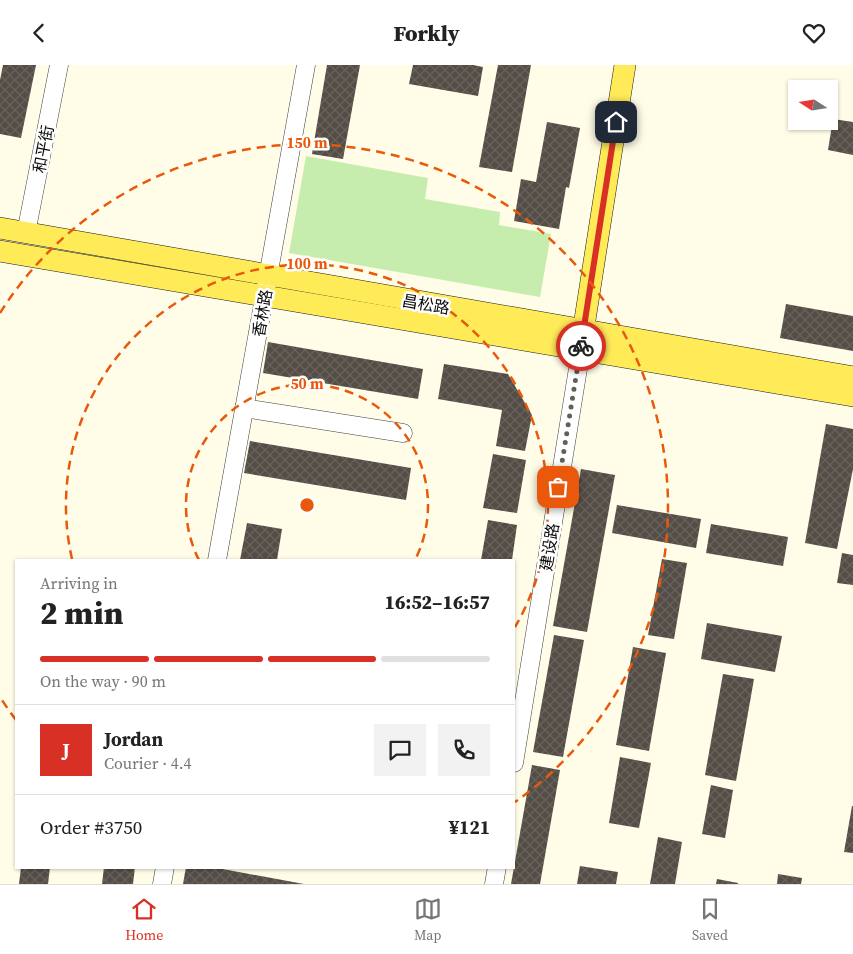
<!DOCTYPE html>
<meta charset="utf-8">
<style>
:root{--surface:#fff;--page:#f2f2f2;--text:#222;--muted:#767676;--line:#e0e0e0;--accent:#d93025}
body{margin:0;font-family:"Source Serif 4","Noto Sans SC",serif;background:var(--page);color:var(--text);height:100vh;display:flex;flex-direction:column;font-size:19px;white-space:nowrap}
*{box-sizing:border-box;margin:0}
p{font-size:16px;color:var(--muted)}
.icon{flex:none;width:28px;height:28px;fill:none;stroke:currentColor;stroke-width:2;stroke-linecap:round;stroke-linejoin:round}
.map{position:relative;flex:1;overflow:hidden}
.panel{position:absolute;left:15px;top:494px;width:500px;height:310px;display:flex;flex-direction:column;background:var(--surface);border-radius:0px;box-shadow:0 1px 4px #0004}
.panel>*{flex:none}
.needle{width:32px;rotate:282deg}
.buttons{position:absolute;left:788px;top:15px;display:grid;gap:10px}
.buttons a{display:grid;place-items:center;width:50px;height:50px;border-radius:0px;background:var(--surface);box-shadow:0 1px 4px #0004;font-size:25px}
.pin{position:absolute;display:grid;place-items:center;width:42px;height:42px;color:#fff;margin:-21px;border-radius:10px;box-shadow:0 2px 8px #0006}
.courier{position:absolute;display:grid;place-items:center;width:50px;height:50px;margin:-25px;border:4px solid #d93025;border-radius:50%;background:#fff;color:#222;box-shadow:0 1px 6px #0007}
.summary em{font-style:normal;font-weight:800}
.summary div{display:flex;flex-direction:column-reverse}
.summary{display:flex;align-items:center;justify-content:space-between;height:85px;padding:0 25px}
h1{font-size:32px;font-weight:800;line-height:38px}
.bar{display:grid;grid-template-columns:repeat(4,1fr);gap:8px 5px;align-content:center;height:60px;padding:0 25px}
.bar i{height:6px;border-radius:4px;background:var(--line)}
.bar .selected{background:var(--accent)}
.bar p{grid-column:span 4}
.line{display:flex;align-items:center;gap:12px;padding:0 25px;border-top:1px solid var(--line)}
.line div{flex:1}
.round{display:grid;place-items:center;flex:none;width:52px;height:52px;border-radius:0px;background:var(--page)}
header{display:flex;justify-content:space-between;align-items:center;height:65px;padding:0 25px;background:var(--surface);font-size:22px;font-weight:800}
.dock{display:flex;justify-content:space-around;align-items:center;height:70px;border-top:1px solid var(--line);background:var(--surface);font-size:14px;color:var(--muted)}
.dock a{display:grid;justify-items:center;gap:2px}
.dock .selected{color:var(--accent)}
.map>svg:first-child{display:block}
</style>
<header><svg class="icon" aria-label="back" viewBox="0 0 24 24"><path d="M15 5l-7 7 7 7"/></svg>Forkly<svg class="icon" aria-label="heart" viewBox="0 0 24 24"><path d="M12 20l-8-8c-3-5 5-10 8-4 3-6 11-1 8 4z"/></svg></header>
<div class="map">
<svg width="853" height="819" viewBox="0 0 853 819">
<defs>
<pattern id="building-cross-hatch" width="8" height="8" patternUnits="userSpaceOnUse" patternTransform="scale(1.25)"><rect width="8" height="8" fill="#544d46"/><path d="M0 0l8 8M0 8l8-8" fill="none" stroke="#68625c"/></pattern>
</defs>
<rect width="100%" height="100%" fill="#fffde8"/>
<polygon fill="#c7edae" points="306,91 428,113 425,134 500,147 499,160 551,169 540,232 289,188"/>
<g fill="url(#building-cross-hatch)">
<polygon points="3,0 36,0 21,73 0,69 0,15"/>
<polygon points="327,0 360,0 343,94 312,89"/>
<polygon points="413,0 473,0 483,2 478,31 409,19"/>
<polygon points="498,0 531,0 512,107 479,102"/>
<polygon points="833,54 853,57 853,90 828,85"/>
<polygon points="547,57 580,63 569,123 566,122 559,164 514,156 521,114 536,117"/>
<polygon points="786,239 853,251 853,286 780,273"/>
<polygon points="268,277 423,304 418,334 263,308"/>
<polygon points="444,299 508,309 532,350 525,386 496,381 502,345 438,334"/>
<polygon points="826,359 853,364 853,404 837,484 805,478"/>
<polygon points="250,376 411,403 406,435 244,408"/>
<polygon points="493,389 526,395 517,448 483,443"/>
<polygon points="581,404 615,410 587,567 553,561"/>
<polygon points="617,440 701,454 696,483 612,468"/>
<polygon points="488,455 517,460 512,495 481,495"/>
<polygon points="247,458 282,464 277,495 240,495"/>
<polygon points="711,459 788,472 783,501 706,488"/>
<polygon points="842,488 853,490 853,520 837,518"/>
<polygon points="662,494 687,498 674,574 648,570"/>
<polygon points="707,558 782,571 775,607 701,594"/>
<polygon points="554,570 584,575 563,692 533,687"/>
<polygon points="633,582 666,588 649,686 616,680"/>
<polygon points="723,609 754,614 736,716 705,710"/>
<polygon points="620,692 651,698 639,763 609,758"/>
<polygon points="532,700 560,705 540,819 511,819"/>
<polygon points="711,720 733,725 725,773 702,769"/>
<polygon points="852,741 853,741 853,788 844,787"/>
<polygon points="658,772 682,777 675,819 650,819"/>
<polygon points="580,801 618,807 616,819 577,819"/>
<polygon points="21,802 50,802 48,819 19,819"/>
<polygon points="104,802 135,802 133,819 102,819"/>
<polygon points="186,802 212,802 304,819 183,819"/>
<polygon points="778,809 802,813 801,819 777,819"/>
<polygon points="717,814 738,818 738,819 716,819"/>
</g>
<g fill="none" stroke-linecap="round" stroke-linejoin="round">
<g stroke="#3d3d3d" stroke-width="19">
<g id="minor">
<polyline points="26,168 59,0"/>
<polyline points="244,343 403,368"/>
<polyline points="217,495 306,0"/>
<polyline points="514,698 581,285"/>
<polyline points="162,819 165,802"/>
<polyline points="494,819 497,802"/>
</g>
</g>
<g stroke="#1b1b1b" stroke-width="22">
<g id="major">
<polyline points="0,163 853,312"/>
<polyline points="0,186 853,331"/>
<polyline points="581,280 625,0"/>
</g>
</g>
<use href="#minor" stroke="#fff" stroke-width="18"/>
<use href="#major" stroke="#ffea58" stroke-width="21"/>
</g>
<g fill="none" stroke-linecap="round" stroke-linejoin="round">
<polyline stroke="#605f58" stroke-width="5" stroke-dasharray="0 9" points="558,422 581,281"/>
<polyline stroke="#d93025" stroke-width="6" points="581,281 616,57"/>
</g>
<g fill="none" stroke="#e8590c" stroke-width="2.5" stroke-dasharray="9 6">
<path d="M199 495A121 121 0 1 1 415 495"/>
<path d="M72 494A241 241 0 1 1 515 562"/>
<path d="M16 655A362 362 0 0 1 0 632M0 248A362 362 0 1 1 515 737"/>
</g>
<g text-anchor="middle" stroke-width="5" stroke-linejoin="round" paint-order="stroke">
<g font-size="16" fill="#0a0a0a" stroke="#fff">
<text transform="translate(43 84) rotate(-79)" y="6">和平街</text>
<text transform="translate(426 239) rotate(10)" y="6">昌松路</text>
<text transform="translate(262 248) rotate(-80)" y="6">香林路</text>
<text transform="translate(549 482) rotate(-81)" y="6">建设路</text>
</g>
</g>
<circle cx="307" cy="440" r="8" fill="#e8590c" stroke="#fff" stroke-width="2.5"/>
<g font-size="15" text-anchor="middle" font-weight="bold" fill="#e8590c" stroke="#fff" stroke-width="5" stroke-linejoin="round" paint-order="stroke">
<text x="307" y="83">150 m</text>
<text x="307" y="204">100 m</text>
<text x="307" y="324">50 m</text>
</g>
</svg>
<div class="buttons">
<a><svg class="needle" viewBox="-14 -14 28 28"><path d="M0-13l5 13h-10z" fill="#e53935"/><path d="M0 13l5-13h-10z" fill="#767676"/></svg></a>
</div>
<div class="pin" style="left:558px;top:422px;background:#ea580c"><svg class="icon" aria-label="bag" viewBox="0 0 24 24"><path d="M5 8h14l-1 12H6zM9 8a3 3 0 0 1 6 0"/></svg></div>
<div class="pin" style="left:616px;top:57px;background:#1f2937"><svg class="icon" aria-label="home" viewBox="0 0 24 24"><path d="M3 11l9-7 9 7M6 9v11h12V9"/></svg></div>
<div class="courier" style="left:581px;top:281px"><svg class="icon" aria-label="bike" viewBox="0 0 24 24"><circle cx="6" cy="16" r="4"/><circle cx="18" cy="16" r="4"/><path d="M6 16l4-8h5l3 8M10 8l3 8H6M13 5h3"/></svg></div>
<section class="panel">
<div class="summary"><div><h1>2 min</h1><p>Arriving in</p></div><em>16:52–16:57</em></div>
<div class="bar"><i class="selected"></i><i class="selected"></i><i class="selected"></i><i></i><p>On the way · 90 m</p></div>
<div class="line" style="height:90px"><b class="round" style="background:var(--accent);color:#fff">J</b><div><b>Jordan</b><p>Courier · 4.4</p></div><a class="round"><svg class="icon" aria-label="chat" viewBox="0 0 24 24"><path d="M4 5h16v11H9l-5 4z"/></svg></a><a class="round"><svg class="icon" aria-label="phone" viewBox="0 0 24 24"><path d="M5 4h4l2 5-3 2q2 4 5 5l2-3 5 2v4C11 20 4 13 5 4z"/></svg></a></div>
<div class="line" style="height:65px"><div>Order #3750</div><b>¥121</b></div>
</section>
</div>
<nav class="dock">
<a class="selected"><svg class="icon" aria-label="home" viewBox="0 0 24 24"><path d="M3 11l9-7 9 7M6 9v11h12V9"/></svg>Home</a>
<a><svg class="icon" aria-label="map" viewBox="0 0 24 24"><path d="M3 6l6-2 6 2 6-2v14l-6 2-6-2-6 2zM9 4v14M15 6v14"/></svg>Map</a>
<a><svg class="icon" aria-label="saved" viewBox="0 0 24 24"><path d="M7 4h10v16l-5-4-5 4z"/></svg>Saved</a>
</nav>
